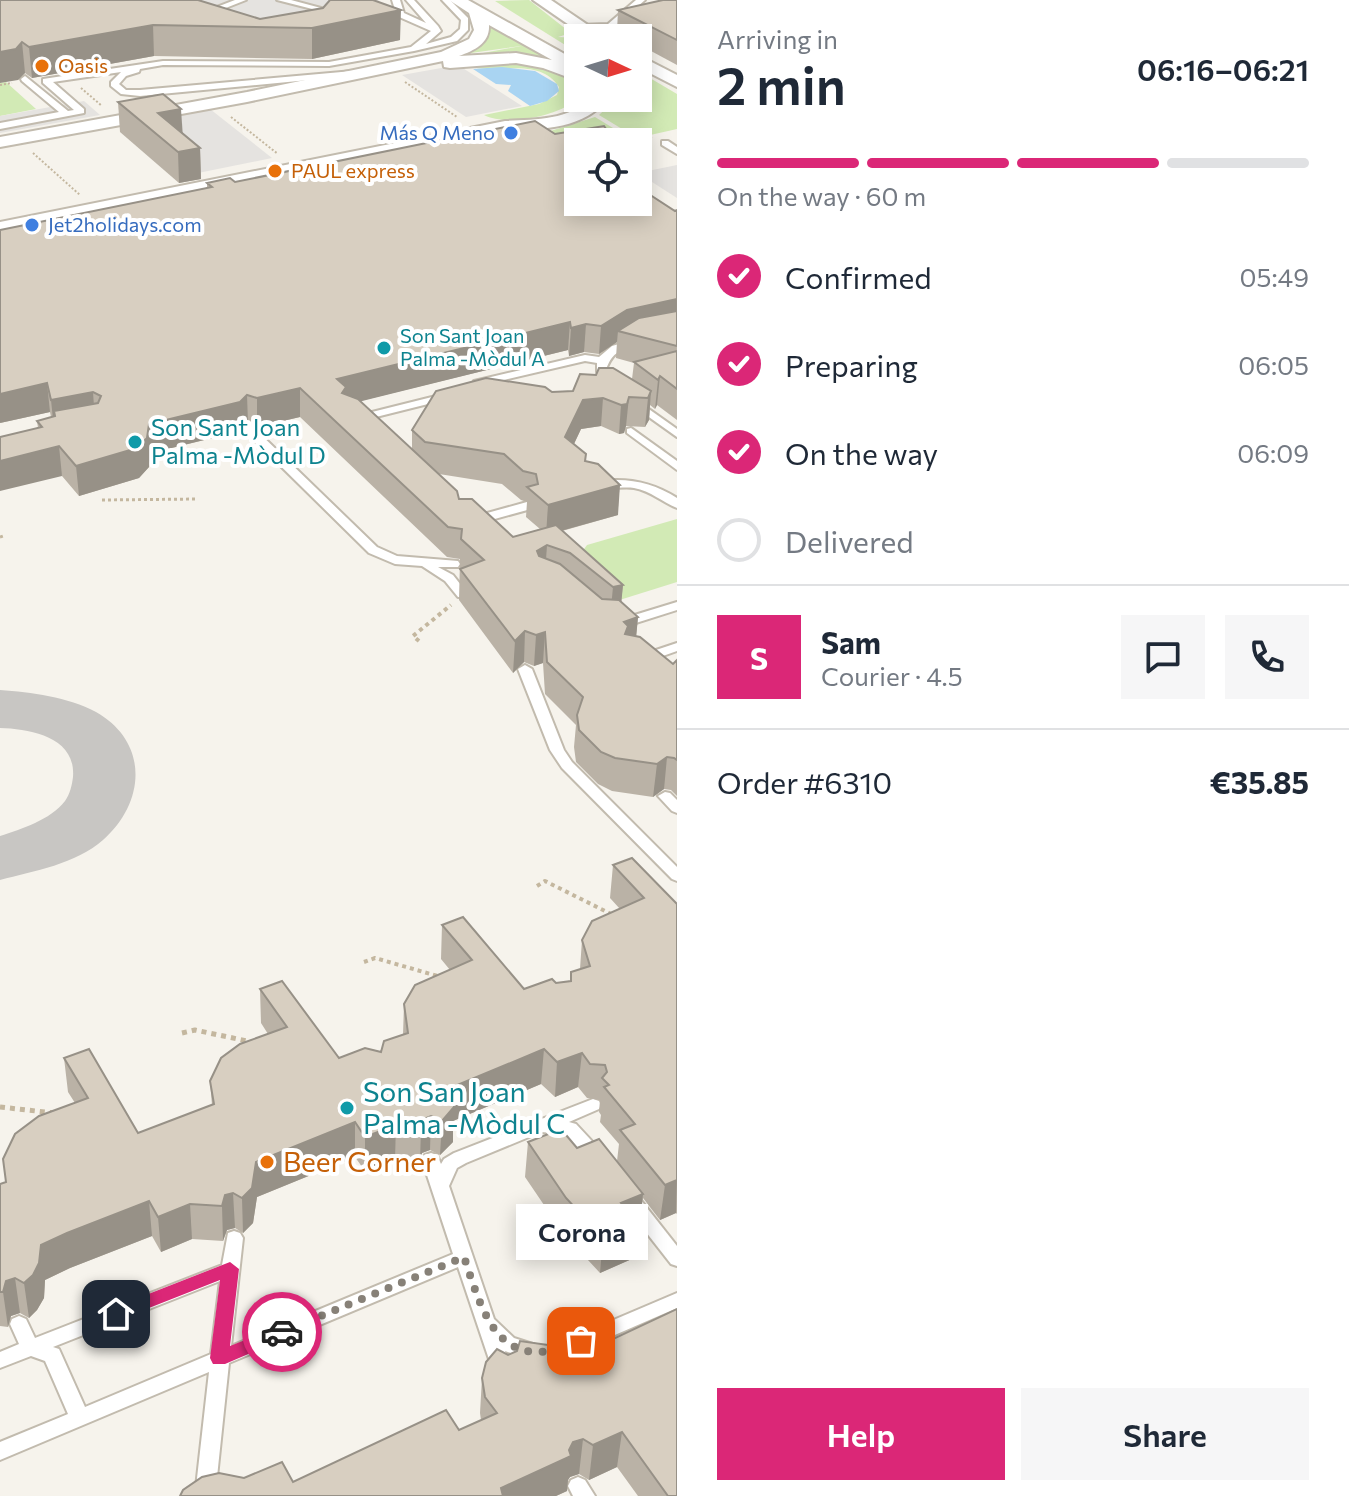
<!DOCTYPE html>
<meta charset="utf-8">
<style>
:root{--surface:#fff;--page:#f6f6f7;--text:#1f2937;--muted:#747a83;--line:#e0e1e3;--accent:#db2777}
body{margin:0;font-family:Commissioner,sans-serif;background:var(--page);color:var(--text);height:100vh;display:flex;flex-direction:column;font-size:30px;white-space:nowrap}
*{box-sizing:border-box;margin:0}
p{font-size:26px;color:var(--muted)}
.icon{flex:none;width:44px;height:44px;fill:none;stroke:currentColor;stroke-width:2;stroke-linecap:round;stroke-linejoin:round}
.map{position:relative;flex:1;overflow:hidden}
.sheet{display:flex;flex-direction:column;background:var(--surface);width:672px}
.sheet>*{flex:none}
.needle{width:52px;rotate:94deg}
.controls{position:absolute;left:564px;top:24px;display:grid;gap:16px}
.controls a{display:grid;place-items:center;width:88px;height:88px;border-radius:0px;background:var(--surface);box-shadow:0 4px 20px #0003;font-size:40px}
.pin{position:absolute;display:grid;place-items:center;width:68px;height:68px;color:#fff;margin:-34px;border-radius:16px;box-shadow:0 4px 12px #0006}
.courier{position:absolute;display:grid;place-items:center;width:80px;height:80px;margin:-40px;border:6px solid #db2777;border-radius:50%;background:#fff;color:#222;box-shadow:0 2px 10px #0007}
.bubble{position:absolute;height:56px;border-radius:0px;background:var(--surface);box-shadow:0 4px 20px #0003;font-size:26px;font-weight:600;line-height:56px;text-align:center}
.summary em{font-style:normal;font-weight:600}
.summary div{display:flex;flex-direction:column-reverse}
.summary{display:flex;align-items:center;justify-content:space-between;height:136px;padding:0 40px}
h1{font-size:52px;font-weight:600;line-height:60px}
.bar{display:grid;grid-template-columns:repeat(4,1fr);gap:12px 8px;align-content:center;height:96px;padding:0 40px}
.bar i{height:10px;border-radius:6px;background:var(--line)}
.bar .on{background:var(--accent)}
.bar p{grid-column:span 4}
.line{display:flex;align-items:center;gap:20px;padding:0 40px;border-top:2px solid var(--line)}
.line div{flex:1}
.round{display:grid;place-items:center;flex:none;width:84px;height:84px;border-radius:0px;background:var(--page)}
ol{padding:0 40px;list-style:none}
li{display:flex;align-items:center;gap:24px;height:88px}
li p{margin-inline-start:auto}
li .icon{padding:8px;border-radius:50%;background:var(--accent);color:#fff;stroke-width:4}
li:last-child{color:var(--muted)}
li i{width:44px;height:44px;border:4px solid var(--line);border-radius:50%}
.primary-button{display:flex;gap:16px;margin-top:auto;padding:16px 40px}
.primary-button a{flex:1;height:92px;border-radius:0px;background:var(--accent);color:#fff;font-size:32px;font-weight:600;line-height:92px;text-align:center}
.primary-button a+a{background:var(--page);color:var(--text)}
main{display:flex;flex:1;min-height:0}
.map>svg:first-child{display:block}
</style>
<main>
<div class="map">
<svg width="677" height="1496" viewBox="0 0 677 1496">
<rect width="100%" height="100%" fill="#f6f3ec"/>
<g fill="#d2eab5">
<polygon points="529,0 571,33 558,37 580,38 578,53 495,1"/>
<polygon points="487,24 556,61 456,58 521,46 457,55"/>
<path d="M461,63H537L577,80L579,98C560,116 506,127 484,115L539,104L557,95L559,87C537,53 489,79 461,63Z"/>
<polygon points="638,71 677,94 677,129 637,138 599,115 617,98 638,98"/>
<polygon points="6,82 36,109 0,116 0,83"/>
<polygon points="595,117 631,139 586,142 541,134"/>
<polygon points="677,519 677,582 610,603 582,552 587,545"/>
</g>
<g fill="#e5e3e0">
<polygon points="130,0 378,0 384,9 258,41"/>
<polygon points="458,65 522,106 466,117 402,75"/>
<polygon points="84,101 100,115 0,133 0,116"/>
<polygon points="210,109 272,158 198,173 139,122"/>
<polygon points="677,165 677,198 638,173"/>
</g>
<polygon fill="#a9d4f2" points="502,67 535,71 557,84 559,91 547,101 530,106 508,91 511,85 496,84 473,69"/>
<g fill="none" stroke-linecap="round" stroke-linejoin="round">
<path fill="#c8c6c3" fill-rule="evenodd" d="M0,690C31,692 68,697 96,712C149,742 146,802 103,840C76,864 34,871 0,880V836C22,829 50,820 65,801C70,794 72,785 73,777C76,737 31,729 0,728Z"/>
<g stroke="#c2bbae" stroke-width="4">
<g id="lane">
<polygon points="235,0 246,0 208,15 201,13"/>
<polygon points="277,0 291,0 336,12 332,14"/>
<polygon points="392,0 400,0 404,13 426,23 406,0 414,0 438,26 441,31 426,44 451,37 460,29 461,20 442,0 450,0 468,18 468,30 457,41 414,51 329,66 163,65 140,69 139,72 126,76 119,84 126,90 140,90 353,71 354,73 350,76 140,96 121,94 111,86 111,82 121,72 53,82 84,109 84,113 0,129 0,123 59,112 22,81 21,79 25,76 68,111 74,110 43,83 43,79 163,61 329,62 411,47 431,31 397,16"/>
<polygon points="636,0 645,0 613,28 579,29 575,27 579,25 608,24"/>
<polygon points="662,141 668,141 677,147 677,154 662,145"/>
<path d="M633,340L637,341V345C617,351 612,353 605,372H597V363L585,361L478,386L473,383L474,381L585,355L599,357L612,346Z"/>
<polygon points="448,393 454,396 452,398 356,422 350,419 352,417"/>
<polygon points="636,400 677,429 677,437 632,405 632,401"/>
<polygon points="249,426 253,427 377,547 397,556 458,561 460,564 458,567 438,567 453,575 468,594 466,597 458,597 445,581 422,566 395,564 369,553 245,431 243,429"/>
<polygon points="631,428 677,461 677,470 627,433 627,429"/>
<path d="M612,480C636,479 657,485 677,498V508C662,502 651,491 634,488C622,486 605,491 595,485L597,482Z"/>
<polygon points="527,502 531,503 533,506 531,509 473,525 467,521 469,518"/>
<polygon points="677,602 677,610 620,628 614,624 615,621"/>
<polygon points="677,643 677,651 643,663 636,659 638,656"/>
<polygon points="525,665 532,669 564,750 572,762 677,867 677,881 672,879 562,768 550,750 518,669"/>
<polygon points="665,792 670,793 677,800 677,813 672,811 658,796"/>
<path d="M593,1099L599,1101L601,1105L599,1109L569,1122L576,1124L603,1153L606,1158L603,1163C587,1166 575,1145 565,1134L541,1132L466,1163L457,1168L449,1186L494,1319L514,1338L542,1347L545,1353L542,1359L535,1361L505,1351L511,1368L508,1374L501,1376L494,1374L458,1267L229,1363L215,1496H195L209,1372L0,1460V1442L68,1414L45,1361L31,1356L0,1368V1352L19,1344L10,1324L12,1319L19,1316L26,1319L35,1338L222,1265L228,1233L234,1231L240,1233L243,1238L231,1346L453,1254L422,1160L425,1155L431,1153L437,1155L441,1164L444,1159L454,1153ZM220,1281L211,1354L85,1407L59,1349L53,1347Z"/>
<polygon points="630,1192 636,1194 677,1246 677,1266 671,1264 624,1204 621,1199 624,1194"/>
<polygon points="677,1293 677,1308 571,1354 564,1351 561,1346 564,1341"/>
<polygon points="578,1477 585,1480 595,1496 573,1496 568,1486 571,1480"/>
</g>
</g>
<g stroke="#c2bbae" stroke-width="4">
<g id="street">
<path d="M449,0H468L570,57L572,60L566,64L578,70V81L543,68L516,63L450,68L444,67L443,61L247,102L0,147V137L247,92L441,52L469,39L474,30L469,13ZM489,25L552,60L516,53L459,56C475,50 490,43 489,25Z"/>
<polygon points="533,0 551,0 607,38 588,38"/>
<polygon points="638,55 677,75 677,87 638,67"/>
<path d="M590,98H608C584,130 541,129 505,131L0,234V222L505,121C534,119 569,121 590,98Z"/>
</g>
</g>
<g stroke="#c4b79f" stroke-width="2" stroke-dasharray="2 2" stroke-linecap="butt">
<polyline points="405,82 457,117"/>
<polyline points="0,85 12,83"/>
<polyline points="81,88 102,106"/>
<polyline points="231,117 278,154"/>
<polyline points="621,132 636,141"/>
<polyline points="631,142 652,137"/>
<polyline points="33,153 80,195"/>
</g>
<g stroke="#c4b79f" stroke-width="3" stroke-dasharray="3 3" stroke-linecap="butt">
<polyline points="102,500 198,499"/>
<polyline points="0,537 3,536"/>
</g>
<g stroke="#c4b79f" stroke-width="4" stroke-dasharray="4 4" stroke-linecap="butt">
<polyline points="419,641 413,636 451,605"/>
<polyline points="537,886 545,881 611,914"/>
<polyline points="364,962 375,958 441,977"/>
</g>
<g stroke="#c4b79f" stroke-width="5" stroke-dasharray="5 5" stroke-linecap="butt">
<polyline points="182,1033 195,1030 252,1042"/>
<polyline points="0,1107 54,1113"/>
</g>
<use href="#lane" fill="#fff" fill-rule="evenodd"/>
<use href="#street" fill="#fff" fill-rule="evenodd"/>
</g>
<g fill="#bab2a6" fill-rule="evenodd">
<polygon points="0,0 260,19 400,40 312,59 154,56 32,78 25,73 18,80"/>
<polygon points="677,0 677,65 638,44 638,38 627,38 617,32 618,10"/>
<polygon points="118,102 183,134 200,148 201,179 179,183 120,132"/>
<path d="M235,182L578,202L677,210V420L657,405L655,409L650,405L649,420L645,427L626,426L624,433L619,434L601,426L581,429L574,444L618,515L562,531L623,585L621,602L638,617L636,636L673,664L677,660V796L671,790L664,789L653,797L612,791L598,784L576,762L574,747L576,725L545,694L543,663L534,666L524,662L513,673L459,600L460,559L447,557L300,417L257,427L248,423L241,431L151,453L149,467L139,478L79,496L62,476L38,428L37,421L51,417L50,412L0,423L207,188V183ZM617,342L616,358L634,363L632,379L573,391L552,392L412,430V449L360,401L568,350L569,356L584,352L599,354ZM439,474L502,484L521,500L527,502L526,517L540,529L513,537L459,499Z"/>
<polygon points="613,865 677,904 677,1214 676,1213 660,1220 643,1198 634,1258 600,1273 563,1233 525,1177 528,1142 577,1148 617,1161 619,1144 600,1122 601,1115 599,1112 600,1100 587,1098 578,1087 555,1097 541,1084 453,1121 453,1142 440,1155 430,1150 422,1153 420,1162 395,1159 365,1171 355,1157 257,1197 253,1223 243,1233 235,1228 227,1230 223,1241 192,1239 161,1252 152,1236 70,1268 45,1280 44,1298 37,1310 29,1318 20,1313 11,1316 8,1327 0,1326 0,1184 6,1182 75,1103 68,1092 64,1058 138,1133 212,1105 210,1081 268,1034 261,1023 260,989 339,1058 381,1052 403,1035 404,1004 450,970 441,959 442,925 524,989 570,981 580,969 582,940 620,909 610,898"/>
<polygon points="677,1309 677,1496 638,1496 617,1467 589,1480 579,1474 570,1477 568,1480 567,1491 556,1496 180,1496 183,1490 202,1477 219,1473 244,1478 282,1462 293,1482 446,1410 459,1430 481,1420 480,1413 482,1378 486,1362 497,1349 508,1355 517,1351 520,1341 548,1345 581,1330 594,1348"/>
</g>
<g fill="#979187">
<polygon points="401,10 400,40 312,59 312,28"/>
<polygon points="153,25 154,56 32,78 29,47"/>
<polygon points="22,42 25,73 18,80 0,83 0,52"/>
<polygon points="181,109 183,138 158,113"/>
<polygon points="200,148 201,179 179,183 178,152"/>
<polygon points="677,299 677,321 618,331 617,342 599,354 601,326 627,310"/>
<polygon points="570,322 568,350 346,405 337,379"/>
<polygon points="586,324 584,352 569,356 571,328"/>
<polygon points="660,376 657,405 655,409 658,380"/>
<polygon points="47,383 50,412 0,423 0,394"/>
<polygon points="300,388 300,417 257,427 257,398"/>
<polygon points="651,391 649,420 645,427 648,398"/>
<polygon points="93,392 95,421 54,411 56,429 54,429 51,400"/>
<polygon points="247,395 248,423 241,431 151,453 149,467 139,478 79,496 76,466 149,424"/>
<polygon points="629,397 626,426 624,433 619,434 621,405"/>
<polygon points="603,398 601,426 581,429 563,467 565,437 583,400"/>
<polygon points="59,446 62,476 0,491 0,461"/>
<polygon points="620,485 618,515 546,535 548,505"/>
<polygon points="547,545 545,575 537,551"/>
<polygon points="623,585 620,616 610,618 613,587"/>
<polygon points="638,617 635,649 626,651 624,622"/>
<polygon points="525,631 524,662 513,673 515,641"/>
<polygon points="545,632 543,663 534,666 536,635"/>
<polygon points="667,757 664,789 653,797 657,764"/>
<polygon points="544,1049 541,1084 453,1121 453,1142 440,1155 442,1121 455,1086"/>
<polygon points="582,1053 578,1087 555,1097 557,1062"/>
<polygon points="431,1116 430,1150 422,1153 420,1162 421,1128 424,1119"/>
<polygon points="355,1122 355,1157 257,1197 253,1223 243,1233 242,1198 256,1162"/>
<polygon points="396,1125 395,1159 365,1171 365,1137"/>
<polygon points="677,1180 676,1213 660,1220 665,1185"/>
<polygon points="233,1193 235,1228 227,1230 223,1241 222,1206 225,1195"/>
<polygon points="643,1194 639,1229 637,1230 634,1258 600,1273 603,1238 621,1203"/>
<polygon points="149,1201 152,1236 70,1268 45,1280 44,1298 37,1310 29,1318 24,1283 41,1245 67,1233"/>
<polygon points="190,1204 192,1239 161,1252 158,1217"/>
<polygon points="15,1278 20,1313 11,1316 8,1327 3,1292 6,1281"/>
<polygon points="622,1432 617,1467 589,1480 593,1445"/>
<polygon points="583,1439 579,1474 570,1477 568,1480 567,1491 556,1496 500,1496 501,1488 569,1450 573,1442"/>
</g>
<g fill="#d8cfc1" stroke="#979187" stroke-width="2">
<polygon points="0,0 198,0 260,19 323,8 330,0 373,0 401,10 312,28 153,25 29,47 22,42 16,49 0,52"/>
<polygon points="663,0 677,0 677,40 618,10"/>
<polygon points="163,94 181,109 158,113 200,148 178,152 118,102"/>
<polygon points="535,121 555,134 604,126 614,140 613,142 578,142 578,202 638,202 638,187 675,211 677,210 677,299 627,310 601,326 586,324 571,328 570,322 337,379 346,387 342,393 358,399 457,491 459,499 472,499 513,537 556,525 623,585 613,587 570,553 547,545 537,551 539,556 560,564 602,599 619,600 638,617 624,622 628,626 625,634 640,637 673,664 677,660 677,760 674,758 667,757 657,764 615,758 601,752 579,730 577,715 583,697 547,662 545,632 536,635 525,631 515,641 460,569 484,560 461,539 462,529 448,527 300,388 257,398 247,395 240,402 149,424 147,438 137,448 76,466 59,446 0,461 0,437 42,427 37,421 55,416 54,411 98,403 101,396 93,392 51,400 47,383 0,394 0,230 212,187 207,183 230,178 235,182"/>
<polygon points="677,311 677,346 618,331 639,318"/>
<polygon points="677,351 677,389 660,376 658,380 634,362"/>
<polygon points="599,368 613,368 651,391 648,398 629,397 627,404 621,405 603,398 583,400 565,437 586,454 585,461 598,464 620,485 548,505 527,487 538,484 536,474 523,471 504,454 425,442 412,430 436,391 486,378 545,387 552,392 573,391 580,374 596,375"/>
<polygon points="632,858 677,904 677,1180 665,1185 620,1130 635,1124 604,1087 609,1085 602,1078 607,1072 605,1065 590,1064 582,1053 557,1062 544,1049 455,1086 454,1107 442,1121 431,1116 424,1119 421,1128 396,1125 365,1137 355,1122 256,1162 252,1188 242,1198 233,1193 225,1195 222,1206 190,1204 158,1217 149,1201 67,1233 41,1245 39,1263 33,1275 24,1283 15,1278 6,1281 3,1292 0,1292 0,1184 6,1182 3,1159 15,1134 39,1116 88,1098 64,1058 89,1049 138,1133 214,1104 210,1081 221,1058 240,1044 287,1027 260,989 282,981 339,1058 365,1048 381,1052 384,1041 408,1033 404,1004 415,985 472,960 442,925 463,917 524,989 552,979 556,983 571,981 571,972 590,966 582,940 592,921 644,898 613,865"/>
<polygon points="561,1129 577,1148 599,1139 643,1194 621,1203 638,1223 603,1238 566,1198 528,1142"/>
<polygon points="677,1309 677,1496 668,1496 622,1432 593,1445 583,1439 573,1442 569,1450 571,1456 501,1488 503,1496 180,1496 183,1490 202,1477 219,1473 244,1478 282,1462 293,1482 446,1410 459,1430 497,1413 485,1397 482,1378 486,1362 497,1349 508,1355 517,1351 520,1341 548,1345 581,1330 594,1348"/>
</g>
<polygon fill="#db2777" points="230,1262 239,1269 230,1346 282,1325 288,1327 288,1337 225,1364 213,1364 210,1358 220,1280 116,1321 107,1314 110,1309"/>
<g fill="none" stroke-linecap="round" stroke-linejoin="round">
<path stroke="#878178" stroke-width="8" stroke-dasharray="0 14.4" d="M282,1332L464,1257C485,1321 501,1376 581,1341"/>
</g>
<g fill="#e8710a" stroke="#fff" stroke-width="3">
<circle cx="42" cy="66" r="8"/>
<circle cx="275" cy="171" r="8"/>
<circle cx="267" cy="1162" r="8"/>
</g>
<g fill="#3f7fe0" stroke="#fff" stroke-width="3">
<circle cx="511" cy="133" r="8"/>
<circle cx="32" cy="225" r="8"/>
</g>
<g fill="#0f9aa8" stroke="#fff" stroke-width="3">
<circle cx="384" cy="348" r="8"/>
<circle cx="135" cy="442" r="8"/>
<circle cx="347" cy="1108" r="8"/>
</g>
<g text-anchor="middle" stroke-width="8" stroke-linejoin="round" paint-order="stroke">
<g font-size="20" fill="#c56008" stroke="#fff" text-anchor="start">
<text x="58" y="73">Oasis</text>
<text x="291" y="178">PAUL express</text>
</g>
<g font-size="20" fill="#366cbe" stroke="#fff" text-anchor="end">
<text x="495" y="140">Más Q Meno</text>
<text x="48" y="232" text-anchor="start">Jet2holidays.com</text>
</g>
<g font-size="20" fill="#0d838f" stroke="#fff" text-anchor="start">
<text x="400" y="343">Son Sant Joan<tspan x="400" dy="23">Palma -Mòdul A</tspan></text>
</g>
<g font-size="24" fill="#0d838f" stroke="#fff" text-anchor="start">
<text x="151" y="436">Son Sant Joan<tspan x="151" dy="28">Palma -Mòdul D</tspan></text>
</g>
<g font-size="28" fill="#0d838f" stroke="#fff" text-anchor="start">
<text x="363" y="1102">Son San Joan<tspan x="363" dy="32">Palma -Mòdul C</tspan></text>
</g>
<g font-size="28" fill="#c56008" stroke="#fff" text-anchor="start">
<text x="283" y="1172">Beer Corner</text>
</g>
</g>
</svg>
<div class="controls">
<a><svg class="needle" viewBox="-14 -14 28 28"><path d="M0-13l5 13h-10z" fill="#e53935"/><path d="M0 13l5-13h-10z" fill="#747a83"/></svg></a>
<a><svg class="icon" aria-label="locate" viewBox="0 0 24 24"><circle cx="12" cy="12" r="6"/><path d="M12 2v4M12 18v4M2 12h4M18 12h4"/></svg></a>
</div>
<div class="pin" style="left:581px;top:1341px;background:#ea580c"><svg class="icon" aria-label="bag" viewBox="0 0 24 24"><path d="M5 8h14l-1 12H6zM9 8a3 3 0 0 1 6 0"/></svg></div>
<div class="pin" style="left:116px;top:1314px;background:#1f2937"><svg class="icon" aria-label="home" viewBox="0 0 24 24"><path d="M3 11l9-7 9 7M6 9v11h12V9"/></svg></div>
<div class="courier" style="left:282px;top:1332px"><svg class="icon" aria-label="car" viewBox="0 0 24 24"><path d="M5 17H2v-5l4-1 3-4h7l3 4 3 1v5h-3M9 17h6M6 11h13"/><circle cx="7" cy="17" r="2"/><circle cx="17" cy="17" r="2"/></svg></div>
<div class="bubble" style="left:516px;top:1204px;width:132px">Corona</div>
</div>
<section class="sheet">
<div class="summary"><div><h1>2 min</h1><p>Arriving in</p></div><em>06:16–06:21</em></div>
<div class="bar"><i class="on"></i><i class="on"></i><i class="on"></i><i></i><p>On the way · 60 m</p></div>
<ol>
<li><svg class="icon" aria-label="check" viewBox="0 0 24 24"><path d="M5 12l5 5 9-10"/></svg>Confirmed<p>05:49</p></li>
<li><svg class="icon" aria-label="check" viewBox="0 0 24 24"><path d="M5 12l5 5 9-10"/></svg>Preparing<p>06:05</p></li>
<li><svg class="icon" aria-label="check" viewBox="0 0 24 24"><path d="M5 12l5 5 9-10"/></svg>On the way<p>06:09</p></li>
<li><i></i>Delivered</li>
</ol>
<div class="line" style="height:144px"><b class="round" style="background:var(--accent);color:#fff">S</b><div><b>Sam</b><p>Courier · 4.5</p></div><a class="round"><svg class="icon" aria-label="chat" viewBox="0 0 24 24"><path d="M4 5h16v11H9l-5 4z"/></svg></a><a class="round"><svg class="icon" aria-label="phone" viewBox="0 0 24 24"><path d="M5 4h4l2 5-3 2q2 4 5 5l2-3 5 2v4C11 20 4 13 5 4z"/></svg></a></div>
<div class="line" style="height:104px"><div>Order #6310</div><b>€35.85</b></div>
<div class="primary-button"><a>Help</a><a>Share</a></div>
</section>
</main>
